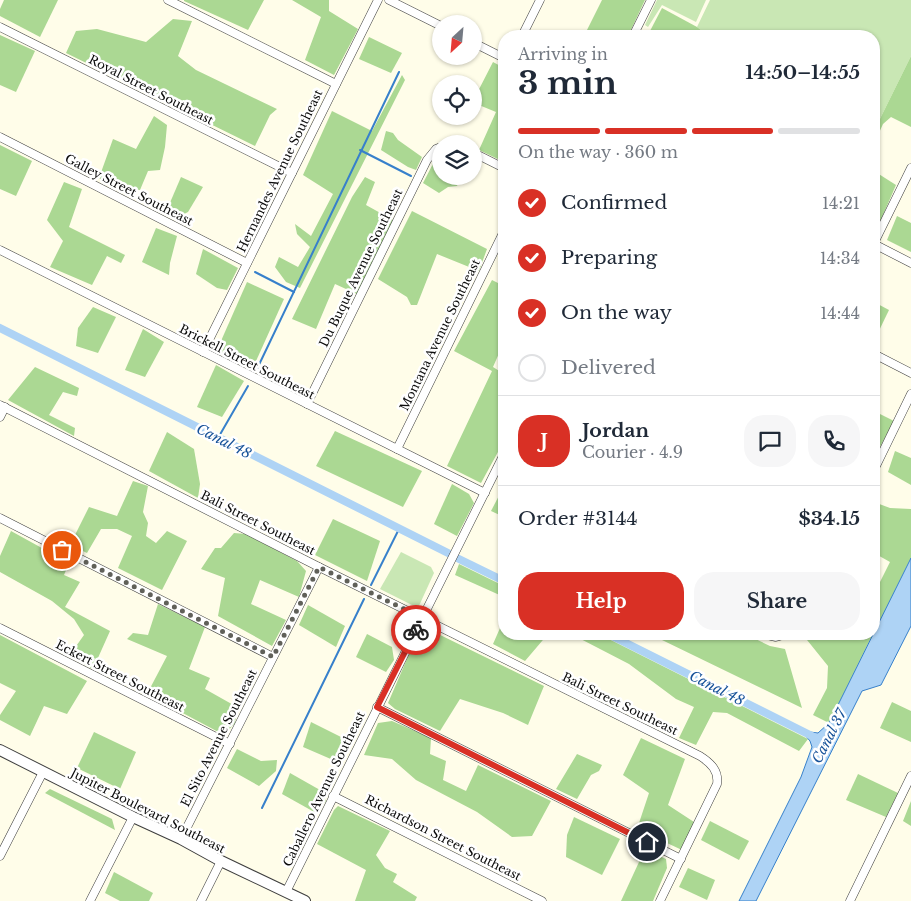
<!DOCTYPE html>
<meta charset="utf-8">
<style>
:root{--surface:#fff;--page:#f6f6f7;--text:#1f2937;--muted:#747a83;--line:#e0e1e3;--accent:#d93025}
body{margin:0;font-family:"Libre Baskerville",serif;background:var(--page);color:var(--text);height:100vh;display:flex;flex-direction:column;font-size:19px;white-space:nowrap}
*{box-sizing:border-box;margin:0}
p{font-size:16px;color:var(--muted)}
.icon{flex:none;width:28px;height:28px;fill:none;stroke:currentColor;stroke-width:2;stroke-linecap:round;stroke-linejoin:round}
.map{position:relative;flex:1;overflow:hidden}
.sheet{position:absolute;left:498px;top:30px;width:382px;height:610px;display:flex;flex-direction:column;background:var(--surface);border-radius:20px;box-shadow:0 1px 4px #0004}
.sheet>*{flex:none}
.needle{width:32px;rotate:206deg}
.fabs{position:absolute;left:432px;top:15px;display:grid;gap:10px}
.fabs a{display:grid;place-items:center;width:50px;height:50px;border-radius:50%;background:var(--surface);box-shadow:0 1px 4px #0004;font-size:25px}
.pin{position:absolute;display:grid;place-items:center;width:42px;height:42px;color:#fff;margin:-21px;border:2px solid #fff;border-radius:50%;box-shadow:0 1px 5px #0007}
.courier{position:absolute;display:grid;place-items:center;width:50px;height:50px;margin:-25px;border:4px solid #d93025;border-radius:50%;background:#fff;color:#222;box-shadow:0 1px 6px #0007}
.head em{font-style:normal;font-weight:700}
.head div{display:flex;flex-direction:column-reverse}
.head{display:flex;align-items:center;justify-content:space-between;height:85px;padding:0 20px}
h1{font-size:32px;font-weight:700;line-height:38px}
.bar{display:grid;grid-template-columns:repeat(4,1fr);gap:8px 5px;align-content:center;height:60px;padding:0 20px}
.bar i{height:6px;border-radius:4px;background:var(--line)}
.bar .on{background:var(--accent)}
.bar p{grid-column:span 4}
.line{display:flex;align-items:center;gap:12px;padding:0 20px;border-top:1px solid var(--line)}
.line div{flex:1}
.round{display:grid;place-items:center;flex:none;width:52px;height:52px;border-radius:20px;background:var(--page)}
ol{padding:0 20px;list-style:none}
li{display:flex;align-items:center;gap:15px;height:55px}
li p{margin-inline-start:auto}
li .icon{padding:5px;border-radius:50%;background:var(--accent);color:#fff;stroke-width:4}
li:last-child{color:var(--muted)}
li i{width:28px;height:28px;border:2px solid var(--line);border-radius:50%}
.button{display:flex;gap:10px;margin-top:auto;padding:10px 20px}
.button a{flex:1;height:58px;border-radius:20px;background:var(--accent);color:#fff;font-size:20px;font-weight:700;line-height:58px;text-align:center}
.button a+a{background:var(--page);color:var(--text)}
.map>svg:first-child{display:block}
</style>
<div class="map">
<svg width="911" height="901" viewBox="0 0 911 901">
<rect width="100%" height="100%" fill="#fffde9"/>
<g fill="#c9e7b4">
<polygon points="657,0 706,0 696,22 662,5 648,27 645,25"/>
<polygon points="710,0 911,0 911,56 874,131 874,36 709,36 697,27"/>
<polygon points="401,552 431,567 434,573 418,608 380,589"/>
</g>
<g fill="#abd893">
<polygon points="4,0 58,0 40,37 0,16 0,9"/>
<polygon points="184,0 264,0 248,30 184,1"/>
<polygon points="292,0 329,0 329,11 358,29 334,75 305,60 321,17"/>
<polygon points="602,0 645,0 628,36 584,36"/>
<polygon points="662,8 697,27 709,36 665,36 650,31"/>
<polygon points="173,19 192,21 178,56 196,70 277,109 270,115 255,146 66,53 76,31 97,29 146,42"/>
<polygon points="0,35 35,51 16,92 0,85"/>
<polygon points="369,37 402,53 391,73 359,59"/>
<polygon points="911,56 911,127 891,117 883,124 874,144 874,131"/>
<polygon points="493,62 504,68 504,109 502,113 504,114 504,162 479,150 496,112 474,103 474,99"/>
<polygon points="402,75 405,80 300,288 286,282 275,267 279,257 298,267 310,247 297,234 295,224 311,236 333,194 303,175 332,111 372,131"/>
<polygon points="154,116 167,125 165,147 160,170 148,171 140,190 110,185 99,178 113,139 136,149"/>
<polygon points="386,131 393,133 398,140 422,157 416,170 408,167 381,150"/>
<polygon points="0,145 32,161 16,196 0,189"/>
<polygon points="441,155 441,176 461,176 457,186 448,187 439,193 423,183 437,156"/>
<polygon points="874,171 896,185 880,222 874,230"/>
<polygon points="181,177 203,187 188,212 174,219 166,212"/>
<polygon points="365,177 375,182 366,205 393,220 357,294 335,284 316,329 292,319 352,197"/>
<polygon points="64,182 82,189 69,227 125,255 121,263 107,256 92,285 50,267 63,241 47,220"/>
<polygon points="412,211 487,249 479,271 437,254 417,305 411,305 407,297 378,279"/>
<polygon points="897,216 911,223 911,252 887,240"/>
<polygon points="156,228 177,236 170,263 169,275 142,262"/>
<polygon points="203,249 238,268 227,290 217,288 196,274"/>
<polygon points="492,280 504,286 504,342 493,367 504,374 504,441 481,483 447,466 492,371 454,351"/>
<polygon points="247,282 284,299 252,370 217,350"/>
<polygon points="874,302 889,310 874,341"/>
<polygon points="93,307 116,317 98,353 76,346 78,328"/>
<polygon points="143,329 164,342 145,377 125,370"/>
<polygon points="216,365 244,381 222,417 197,407"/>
<polygon points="35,367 79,388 77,396 63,392 49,415 75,428 74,436 8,400"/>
<polygon points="874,411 894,421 874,458"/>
<polygon points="335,431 422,471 403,507 316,466"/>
<polygon points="167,432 194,449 200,484 198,498 149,471"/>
<polygon points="895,451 911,458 911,485 888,472"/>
<polygon points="133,481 148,486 143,512 148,523 146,536 156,543 167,531 187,541 162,590 118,568 132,536 117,529 101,529 87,553 70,545 89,507 117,516"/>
<polygon points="452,484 469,494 474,503 457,536 434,524"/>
<polygon points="504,486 504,517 491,511"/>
<polygon points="874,502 890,508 911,509 911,558 874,633 874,594 890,562 874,553"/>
<polygon points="333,519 380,541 367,581 315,555"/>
<polygon points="11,531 69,563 64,575 80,582 65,607 110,631 93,669 69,656 84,635 74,619 52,601 0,572 0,556"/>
<polygon points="234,533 246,534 297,561 306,571 299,597 260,580 251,604 286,620 272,646 218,616 225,578 201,569 215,548 221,548"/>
<polygon points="459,564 504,586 504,597 455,575"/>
<polygon points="158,604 205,627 189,669 210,678 205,689 237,707 235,723 224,735 147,694 167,656 127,639 133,633 148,635"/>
<polygon points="308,605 345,626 336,647 299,625"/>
<polygon points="504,619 504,634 548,634 525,661 493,644"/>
<polygon points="430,630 544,686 528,725 503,713 460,699 440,731 395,709 388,703 413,645"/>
<polygon points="367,634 392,647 394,660 386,672 356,657"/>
<polygon points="571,634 599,634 808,739 799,751 727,713 713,712 696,745 679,738 694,707 676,699 629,664"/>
<polygon points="671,634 745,634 770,646 785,649 802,708 662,640"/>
<polygon points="804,634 873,634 829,723 813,715 827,688 828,666 803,635"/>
<polygon points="0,635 87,681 67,714 44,706 30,736 0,720 0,715 16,691 0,683"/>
<polygon points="892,702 911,711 911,742 880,728"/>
<polygon points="392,721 431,738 430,754 446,761 443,780 466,791 478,765 551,801 532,836 512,837 477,812 416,780 392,759 364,755 378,723"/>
<polygon points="311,722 347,740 346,752 340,763 303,747"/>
<polygon points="94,732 136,752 120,789 77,768"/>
<polygon points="641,738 685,759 668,805 694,822 682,850 637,829 649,793 623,775"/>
<polygon points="237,749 261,761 277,760 276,771 259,786 227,768"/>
<polygon points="577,754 602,765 599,771 591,775 577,799 556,789"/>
<polygon points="290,773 320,790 326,801 316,813 282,794"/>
<polygon points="858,774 898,793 886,817 846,800"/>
<polygon points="50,789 112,819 115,830 45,793"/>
<polygon points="911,801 911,826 903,821"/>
<polygon points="338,806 390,831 376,855 385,868 397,874 393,882 417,897 415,901 355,901 366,870 317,844 334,810"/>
<polygon points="574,817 620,839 602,875 566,857 567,835"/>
<polygon points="710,821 749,841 739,860 701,840"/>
<polygon points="645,849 666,859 667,868 653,901 621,901"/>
<polygon points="688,868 715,880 707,900 679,887"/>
<polygon points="114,872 153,893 149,901 120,901 105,893"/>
</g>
<polygon fill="#aed3f5" stroke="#3780cb" points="911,558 911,626 881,685 862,691 756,901 739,901 801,777 812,747 810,741 805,735 810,732 818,733 829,723"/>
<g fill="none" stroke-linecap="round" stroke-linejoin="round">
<g stroke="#3780cb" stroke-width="2">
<polyline points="360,150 411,176"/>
<polyline points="255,272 294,292"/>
<polyline points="256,371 399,72"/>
<polyline points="218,438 248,386"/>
<polyline points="371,585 399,529"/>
<polyline points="262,808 364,599"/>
</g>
<g stroke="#aed3f5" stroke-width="8">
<polyline points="0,328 448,553"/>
<polyline points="459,559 504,581"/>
<polyline points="608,634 816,738"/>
</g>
<g stroke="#3e3e3e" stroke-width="9">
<g id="minor">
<polyline points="168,0 336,84"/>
<polyline points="389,0 441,26"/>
<polyline points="0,27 292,173"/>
<polyline points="522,36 540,0"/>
<polyline points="633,36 651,0"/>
<polyline points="474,43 504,58"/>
<polyline points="0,137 247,263"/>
<polyline points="474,153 504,168"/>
<polyline points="874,243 911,168"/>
<polyline points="874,244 911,263"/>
<polyline points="0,250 485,493"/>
<polyline points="203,352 378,0"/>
<polyline points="874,354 911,373"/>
<polyline points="307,404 427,160 436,149 441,147"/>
<path d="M0,405L319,567L700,756C711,763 719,771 717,784L660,901"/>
<polyline points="0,417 5,407"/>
<polyline points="397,449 504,231"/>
<polyline points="874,470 911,394"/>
<polyline points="0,518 273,657"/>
<polyline points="0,628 230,744"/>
<polyline points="763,634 776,637 787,634"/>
<polyline points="377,707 681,859"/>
<polyline points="333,796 542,901"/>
<polyline points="181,839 319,567"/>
<polyline points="0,856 43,772"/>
<polyline points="286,892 504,454"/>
<polyline points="90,901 133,817"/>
<polyline points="201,901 221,861"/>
<polyline points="850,901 911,776"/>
</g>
</g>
<g stroke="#3e3e3e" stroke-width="12">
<polyline id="tertiary" points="0,750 133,817 181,839 221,861 305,901"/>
</g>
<use href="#minor" stroke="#fff" stroke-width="8"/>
<use href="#tertiary" stroke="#fff" stroke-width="10"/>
</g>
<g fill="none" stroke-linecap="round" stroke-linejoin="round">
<polyline stroke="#606059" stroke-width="5" stroke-dasharray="0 9" points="62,550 273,657 319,567 422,618 416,630"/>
<polyline stroke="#d93025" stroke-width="6" points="416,630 377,707 647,842"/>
</g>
<g text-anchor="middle" stroke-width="5" stroke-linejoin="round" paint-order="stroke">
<g font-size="12" fill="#0b0b0b" stroke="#fff">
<text transform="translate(151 90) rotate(27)" y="4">Royal Street Southeast</text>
<text transform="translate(280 171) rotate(-64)" y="4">Hernandes Avenue Southeast</text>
<text transform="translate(129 190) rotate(27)" y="4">Galley Street Southeast</text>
<text transform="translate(361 268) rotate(-64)" y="4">Du Buque Avenue Southeast</text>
<text transform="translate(440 335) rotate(-64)" y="4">Montana Avenue Southeast</text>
<text transform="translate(247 362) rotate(27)" y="4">Brickell Street Southeast</text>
<text transform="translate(258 523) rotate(27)" y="4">Bali Street Southeast</text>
<text transform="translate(120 676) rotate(27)" y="4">Eckert Street Southeast</text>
<text transform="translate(620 704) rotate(26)" y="4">Bali Street Southeast</text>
<text transform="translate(219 738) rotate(-63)" y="4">El Sito Avenue Southeast</text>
<text transform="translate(324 789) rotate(-64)" y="4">Caballero Avenue Southeast</text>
<text transform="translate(148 811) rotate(27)" y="4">Jupiter Boulevard Southeast</text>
<text transform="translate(443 838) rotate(27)" y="4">Richardson Street Southeast</text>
</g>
<g font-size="14" font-style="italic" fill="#175299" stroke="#fff">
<text transform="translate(224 441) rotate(27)" y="5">Canal 48</text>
<text transform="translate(717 688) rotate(27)" y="5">Canal 48</text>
<text transform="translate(829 736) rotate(-63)" y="5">Canal 37</text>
</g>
</g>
</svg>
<div class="fabs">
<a><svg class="needle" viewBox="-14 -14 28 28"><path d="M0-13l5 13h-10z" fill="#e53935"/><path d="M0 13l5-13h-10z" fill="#747a83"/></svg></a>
<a><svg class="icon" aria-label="locate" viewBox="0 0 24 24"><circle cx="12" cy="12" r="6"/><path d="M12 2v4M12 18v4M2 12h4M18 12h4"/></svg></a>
<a><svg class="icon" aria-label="layers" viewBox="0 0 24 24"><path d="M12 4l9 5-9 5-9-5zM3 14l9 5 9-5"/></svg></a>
</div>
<div class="pin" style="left:62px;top:550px;background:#ea580c"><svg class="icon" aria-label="bag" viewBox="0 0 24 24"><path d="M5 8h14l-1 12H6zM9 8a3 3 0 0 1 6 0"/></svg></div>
<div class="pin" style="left:647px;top:842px;background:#1f2937"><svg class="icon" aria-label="home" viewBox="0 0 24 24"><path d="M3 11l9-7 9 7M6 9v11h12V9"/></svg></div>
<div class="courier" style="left:416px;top:630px"><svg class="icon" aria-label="bike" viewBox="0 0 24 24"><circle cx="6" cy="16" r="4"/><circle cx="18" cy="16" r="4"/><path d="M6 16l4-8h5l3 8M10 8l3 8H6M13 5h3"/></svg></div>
<section class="sheet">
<div class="head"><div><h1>3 min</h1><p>Arriving in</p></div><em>14:50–14:55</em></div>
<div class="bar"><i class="on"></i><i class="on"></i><i class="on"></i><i></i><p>On the way · 360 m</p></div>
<ol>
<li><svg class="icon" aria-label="check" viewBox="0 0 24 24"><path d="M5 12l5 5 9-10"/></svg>Confirmed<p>14:21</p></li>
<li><svg class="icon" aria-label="check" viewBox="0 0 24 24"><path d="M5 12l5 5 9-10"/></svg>Preparing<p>14:34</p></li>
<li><svg class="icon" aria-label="check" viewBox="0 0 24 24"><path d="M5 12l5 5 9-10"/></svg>On the way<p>14:44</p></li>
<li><i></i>Delivered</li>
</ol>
<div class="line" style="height:90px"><b class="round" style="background:var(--accent);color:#fff">J</b><div><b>Jordan</b><p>Courier · 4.9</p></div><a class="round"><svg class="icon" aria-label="chat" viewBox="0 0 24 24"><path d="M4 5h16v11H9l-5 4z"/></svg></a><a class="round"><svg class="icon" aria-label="phone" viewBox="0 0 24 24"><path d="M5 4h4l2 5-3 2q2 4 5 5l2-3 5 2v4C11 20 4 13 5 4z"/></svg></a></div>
<div class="line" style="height:65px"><div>Order #3144</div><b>$34.15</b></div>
<div class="button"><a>Help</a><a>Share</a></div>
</section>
</div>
